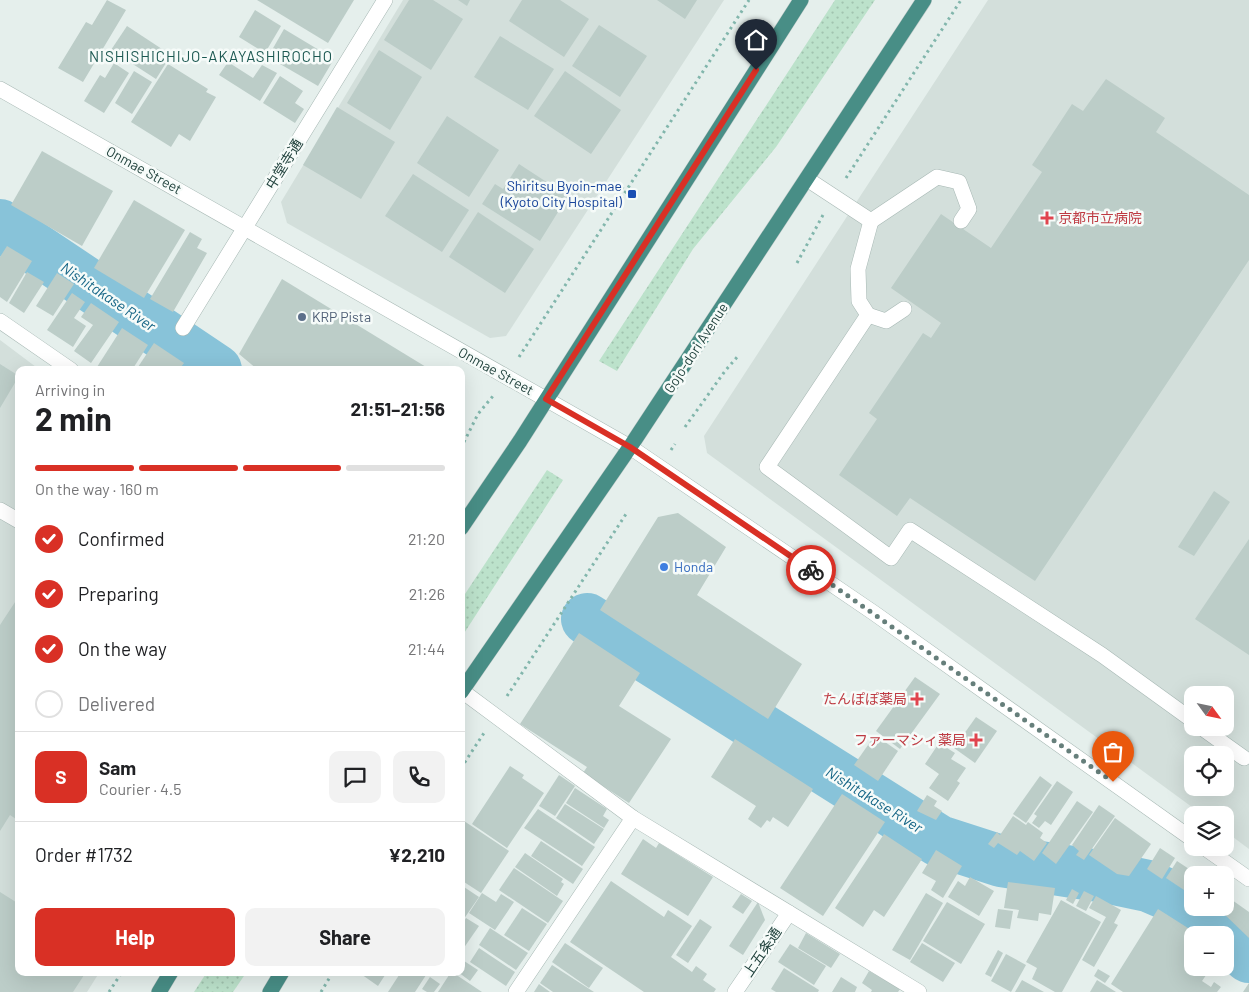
<!DOCTYPE html>
<meta charset="utf-8">
<style>
:root{--surface:#fff;--page:#f2f2f2;--text:#202124;--muted:#757577;--line:#e0e0e0;--accent:#d93025}
body{margin:0;font-family:Barlow,"Noto Sans JP",sans-serif;background:var(--page);color:var(--text);height:100vh;display:flex;flex-direction:column;font-size:19px;white-space:nowrap}
*{box-sizing:border-box;margin:0}
p{font-size:16px;color:var(--muted)}
.icon{flex:none;width:28px;height:28px;fill:none;stroke:currentColor;stroke-width:2;stroke-linecap:round;stroke-linejoin:round}
.map{position:relative;flex:1;overflow:hidden}
.details{position:absolute;left:15px;top:366px;width:450px;height:610px;display:flex;flex-direction:column;background:var(--surface);border-radius:10px;box-shadow:0 5px 20px #0002}
.details>*{flex:none}
.needle{width:32px;rotate:123deg}
.fabs{position:absolute;left:1184px;top:686px;display:grid;gap:10px}
.fabs a{display:grid;place-items:center;width:50px;height:50px;border-radius:10px;background:var(--surface);box-shadow:0 5px 20px #0002;font-size:25px}
.pin{position:absolute;display:grid;place-items:center;width:42px;height:42px;color:#fff;margin:-51px -21px;border-radius:50% 50% 50% 0;rotate:-45deg;box-shadow:0 0 5px #0007}
.pin .icon{rotate:45deg}
.courier{position:absolute;display:grid;place-items:center;width:50px;height:50px;margin:-25px;border:4px solid #d93025;border-radius:50%;background:#fff;color:#222;box-shadow:0 1px 6px #0007}
.overview em{font-style:normal;font-weight:700}
.overview div{display:flex;flex-direction:column-reverse}
.overview{display:flex;align-items:center;justify-content:space-between;height:85px;padding:0 20px}
h1{font-size:32px;font-weight:700;line-height:38px}
.bar{display:grid;grid-template-columns:repeat(4,1fr);gap:8px 5px;align-content:center;height:60px;padding:0 20px}
.bar i{height:6px;border-radius:4px;background:var(--line)}
.bar .current{background:var(--accent)}
.bar p{grid-column:span 4}
.line{display:flex;align-items:center;gap:12px;padding:0 20px;border-top:1px solid var(--line)}
.line div{flex:1}
.round{display:grid;place-items:center;flex:none;width:52px;height:52px;border-radius:10px;background:var(--page)}
ol{padding:0 20px;list-style:none}
li{display:flex;align-items:center;gap:15px;height:55px}
li p{margin-inline-start:auto}
li .icon{padding:5px;border-radius:50%;background:var(--accent);color:#fff;stroke-width:4}
li:last-child{color:var(--muted)}
li i{width:28px;height:28px;border:2px solid var(--line);border-radius:50%}
.cta{display:flex;gap:10px;margin-top:auto;padding:10px 20px}
.cta a{flex:1;height:58px;border-radius:10px;background:var(--accent);color:#fff;font-size:20px;font-weight:700;line-height:58px;text-align:center}
.cta a+a{background:var(--page);color:var(--text)}
.map>svg:first-child{display:block}
</style>
<div class="map">
<svg width="1249" height="992" viewBox="0 0 1249 992">
<defs>
<pattern id="grass-dots" width="8" height="8" patternUnits="userSpaceOnUse" patternTransform="scale(1.25)"><rect width="8" height="8" fill="#bce2cb"/><path d="M2 2h.1M6 6h.1" fill="none" stroke="#a1c3af" stroke-width="1.8" stroke-linecap="round"/></pattern>
</defs>
<rect width="100%" height="100%" fill="#e5efec"/>
<g fill="#d3dfdb" fill-rule="evenodd">
<polygon points="403,0 724,0 506,336 490,338 287,223 281,202"/>
<path d="M988,0H1249V849L1225,831V815H1203L707,453L704,436ZM1192,695H1225V728H1192ZM1192,755H1225V788H1192Z"/>
<polygon points="0,340 40,370 19,370 19,972 99,973 87,992 0,992"/>
</g>
<g fill="url(#grass-dots)">
<polygon points="835,0 875,0 776,147 693,249 617,371 599,361"/>
<polygon points="547,470 563,480 461,638 461,600"/>
<polygon points="207,972 246,972 246,973 233,992 194,992"/>
</g>
<g fill="none" stroke-linecap="round" stroke-linejoin="round">
<g stroke="#88c3d9" stroke-width="52">
<polyline points="0,225 216,370"/>
<polyline points="587,619 939,841 1001,861 1105,877 1148,886 1192,905"/>
<polyline points="1195,908 1249,957"/>
</g>
</g>
<g fill="#bccdc8">
<polygon points="107,0 126,10 83,82 58,68 86,22 92,25"/>
<polygon points="257,0 354,0 328,43"/>
<polygon points="409,0 433,0 463,19 431,70 384,40"/>
<polygon points="458,0 470,0 467,6"/>
<polygon points="522,0 560,0 589,19 564,57 509,21"/>
<polygon points="657,0 697,0 685,19"/>
<polygon points="255,10 281,26 265,53 239,37"/>
<polygon points="599,25 647,56 620,97 572,66"/>
<polygon points="127,26 171,55 156,79 111,50"/>
<polygon points="284,29 334,59 318,86 268,57"/>
<polygon points="500,36 554,69 528,110 474,77"/>
<polygon points="379,50 422,77 390,130 347,103"/>
<polygon points="228,62 253,78 262,65 277,73 260,101 219,75"/>
<polygon points="114,63 129,73 104,113 84,101 100,75 105,78"/>
<polygon points="168,64 208,89 206,92 216,97 190,141 179,134 171,147 131,122"/>
<polygon points="134,71 152,82 132,114 115,103"/>
<polygon points="565,71 621,110 591,154 534,116"/>
<polygon points="280,76 303,91 295,103 304,109 295,123 263,103"/>
<polygon points="1106,79 1165,118 1156,132 1249,195 1249,260 1035,581 910,498 897,516 839,475 877,419 869,413 923,333 931,338 941,323 891,288 941,214 991,248 1042,172 1032,165 1072,104 1083,111"/>
<polygon points="337,107 395,142 361,199 303,165"/>
<polygon points="447,116 499,150 469,197 417,163"/>
<polygon points="42,151 113,191 82,246 11,205"/>
<polygon points="519,164 568,196 540,241 482,204 495,184 503,189"/>
<polygon points="413,174 469,210 442,252 385,216"/>
<polygon points="134,200 185,230 144,298 94,268"/>
<polygon points="478,212 534,249 505,293 449,257"/>
<polygon points="190,232 202,239 197,248 207,253 173,312 150,299"/>
<polygon points="7,246 32,261 7,302 0,297 0,257"/>
<polygon points="27,272 44,282 24,313 9,303"/>
<polygon points="57,273 74,284 53,316 36,306"/>
<polygon points="282,279 431,370 258,370 239,354"/>
<polygon points="72,293 85,302 74,318 86,326 73,347 47,330"/>
<polygon points="91,303 119,322 91,363 74,351 93,325 81,317"/>
<polygon points="122,328 148,345 132,370 101,370 97,367"/>
<polygon points="154,343 184,363 179,370 136,370"/>
<polygon points="0,364 19,376 0,408"/>
<polygon points="1214,491 1230,502 1194,556 1178,547"/>
<polygon points="678,513 726,547 697,595 802,664 768,719 600,610 658,517"/>
<polygon points="1249,539 1249,655 1195,619"/>
<polygon points="19,596 19,821 10,815 0,831 0,625"/>
<polygon points="579,633 640,673 619,706 671,739 629,803 583,773 587,767 520,724"/>
<polygon points="915,677 940,694 900,749 876,731"/>
<polygon points="976,717 997,731 975,763 954,748"/>
<polygon points="875,735 898,751 878,781 854,765"/>
<polygon points="735,739 813,789 788,827 773,817 770,822 767,820 761,828 748,819 756,806 711,777"/>
<polygon points="939,743 955,753 951,759 966,768 957,781 960,783 948,801 929,788 939,774 925,764"/>
<polygon points="510,766 524,775 522,778 544,793 507,848 472,824"/>
<polygon points="559,775 575,786 555,816 539,806"/>
<polygon points="1040,776 1052,785 1026,823 1013,814"/>
<polygon points="1057,781 1073,792 1051,825 1045,821 1039,828 1032,823 1037,816 1034,814"/>
<polygon points="575,788 607,809 603,816 609,820 604,828 566,803"/>
<polygon points="842,794 885,822 823,916 780,888"/>
<polygon points="927,795 937,801 934,806 942,811 936,820 917,811"/>
<polygon points="1077,801 1093,812 1056,864 1042,853"/>
<polygon points="565,804 604,829 594,844 556,818"/>
<polygon points="1099,805 1115,816 1084,860 1076,855 1079,851 1072,845"/>
<polygon points="538,809 595,847 582,866 524,828"/>
<polygon points="1013,816 1026,825 1028,822 1043,833 1040,838 1047,843 1034,861 1020,851 1017,855 998,843 994,848 988,844 997,832 1000,835"/>
<polygon points="1115,818 1151,844 1129,876 1117,874 1089,855"/>
<polygon points="461,819 509,851 481,893 461,880"/>
<polygon points="884,834 922,859 884,917 874,910 863,927 835,908"/>
<polygon points="643,839 656,848 659,843 713,877 688,916 621,874"/>
<polygon points="541,841 583,869 573,884 531,856"/>
<polygon points="1160,848 1175,858 1162,879 1147,869"/>
<polygon points="936,850 962,866 943,898 931,890 936,881 922,873"/>
<polygon points="525,853 563,879 561,882 564,884 557,896 515,867"/>
<polygon points="1177,861 1195,873 1184,890 1166,878"/>
<polygon points="514,868 563,901 548,923 499,890"/>
<polygon points="970,877 994,891 979,916 948,897 958,881 965,886"/>
<polygon points="611,881 664,917 668,910 692,926 671,957 692,972 696,966 707,974 703,980 716,989 714,992 644,992 570,942"/>
<polygon points="1008,882 1055,888 1051,915 1039,913 1038,921 1017,918 1019,910 1004,908"/>
<polygon points="461,885 479,897 461,923"/>
<polygon points="1072,889 1079,893 1073,904 1066,900"/>
<polygon points="1084,891 1094,896 1086,911 1076,906"/>
<polygon points="0,892 19,904 19,972 86,972 73,992 0,992"/>
<polygon points="482,893 496,902 501,894 514,902 495,930 469,913"/>
<polygon points="926,893 943,903 910,960 892,950"/>
<polygon points="741,894 752,901 743,914 732,907"/>
<polygon points="1225,894 1230,897 1225,905"/>
<polygon points="1096,896 1121,910 1114,923 1118,925 1094,967 1082,960 1106,917 1089,908"/>
<polygon points="1061,900 1101,922 1062,992 1055,992 1032,979 1037,968 1026,962"/>
<polygon points="1232,900 1249,912 1249,938 1223,913"/>
<polygon points="758,902 765,920 743,955 729,946"/>
<polygon points="947,902 985,924 961,964 923,941"/>
<polygon points="522,908 547,924 529,951 504,935"/>
<polygon points="998,909 1013,911 1010,929 995,927"/>
<polygon points="1158,909 1199,935 1192,935 1192,968 1211,968 1202,981 1211,987 1214,982 1221,987 1217,992 1123,992 1111,984"/>
<polygon points="466,918 479,926 461,952 461,926"/>
<polygon points="700,919 712,927 688,963 676,955"/>
<polygon points="490,928 528,953 516,970 479,945"/>
<polygon points="806,933 840,954 831,968 798,948"/>
<polygon points="565,943 603,968 589,988 552,962"/>
<polygon points="922,943 955,963 943,982 910,962"/>
<polygon points="790,944 826,966 814,985 778,962"/>
<polygon points="479,948 515,972 506,986 470,962"/>
<polygon points="998,950 1003,953 991,977 985,974"/>
<polygon points="1006,954 1026,965 1011,992 991,981"/>
<polygon points="461,959 478,970 470,981 458,972 461,972"/>
<polygon points="552,965 594,992 553,992 540,983"/>
<polygon points="784,968 819,990 818,992 776,992 771,989"/>
<polygon points="1098,969 1110,976 1105,983 1094,976"/>
<polygon points="869,971 900,989 898,992 871,992 872,990 862,983"/>
<polygon points="358,972 387,972 378,986"/>
<polygon points="401,972 428,972 415,992 388,992"/>
<polygon points="451,972 452,972 482,992 438,992"/>
<polygon points="430,977 440,984 434,992 427,992 422,989"/>
<polygon points="841,977 857,987 855,992 832,992"/>
<polygon points="1022,980 1044,992 1015,992"/>
<polygon points="1097,980 1116,992 1090,992"/>
<polygon points="1249,983 1249,992 1243,992"/>
<polygon points="539,984 550,992 534,992"/>
</g>
<g fill="none" stroke-linecap="round" stroke-linejoin="round">
<g stroke="#a7b8b4" stroke-width="16">
<g id="service">
<polyline points="807,179 871,221 937,177 959,182 969,209 961,221"/>
<polyline points="871,221 858,269 859,301 868,315 886,321 904,309"/>
<polyline points="868,315 767,467 891,558 910,530 1102,655 1192,720"/>
<polyline points="0,510 19,521"/>
<polyline points="462,691 633,818"/>
<polyline points="1202,728 1244,758"/>
</g>
</g>
<g stroke="#a7b8b4" stroke-width="16">
<g id="minor">
<polyline points="0,321 71,370"/>
<polyline points="183,328 385,0"/>
<polyline points="516,992 633,818 919,992"/>
<polyline points="735,992 789,913"/>
</g>
</g>
<g stroke="#a7b8b4" stroke-width="16">
<g id="tertiary">
<polyline points="0,89 630,447 874,613 1192,839"/>
<polyline points="1205,848 1249,879"/>
</g>
</g>
<g stroke="#c1cac9" stroke-width="16">
<g id="trunk">
<polyline points="461,528 520,441 801,0"/>
<polyline points="461,692 630,447 924,0"/>
<polyline points="159,992 171,972"/>
<polyline points="270,992 282,972"/>
</g>
</g>
<g stroke="#82b6ac" stroke-width="3" stroke-dasharray="2.5 4" stroke-linecap="butt">
<polyline points="846,178 961,0"/>
<polyline points="616,184 631,194"/>
<polyline points="797,263 823,215"/>
<polyline points="519,357 749,0"/>
<polyline points="685,427 725,371 738,356"/>
<polyline points="461,448 478,414 493,396"/>
<polyline points="671,450 675,444"/>
<polyline points="507,696 628,511"/>
<polyline points="461,768 484,733"/>
<polyline points="109,992 122,972"/>
<polyline points="321,992 333,972"/>
</g>
<use href="#service" stroke="#fff" stroke-width="15"/>
<use href="#minor" stroke="#fff" stroke-width="15"/>
<use href="#tertiary" stroke="#fff" stroke-width="15"/>
<use href="#trunk" stroke="#488e86" stroke-width="15"/>
</g>
<g fill="none" stroke-linecap="round" stroke-linejoin="round">
<polyline stroke="#667f7b" stroke-width="5" stroke-dasharray="0 9" points="811,570 1113,782"/>
<polyline stroke="#d93025" stroke-width="6" points="756,70 546,399 630,447 811,570"/>
</g>
<rect fill="#1a4fb4" stroke="#f6fbf9" stroke-width="2" x="627" y="189" width="10" height="10" rx="2.5"/>
<g fill="#e0444e" stroke="#f6fbf9" stroke-width="2">
<path d="M1044.5 210.5h5v5h5v5h-5v5h-5v-5h-5v-5h5z"/>
<path d="M914.5 691.5h5v5h5v5h-5v5h-5v-5h-5v-5h5z"/>
<path d="M973.5 732.5h5v5h5v5h-5v5h-5v-5h-5v-5h5z"/>
</g>
<circle fill="#5c6f8a" stroke="#f6fbf9" stroke-width="2" cx="302" cy="317" r="5"/>
<circle fill="#3f7fe0" stroke="#f6fbf9" stroke-width="2" cx="664" cy="567" r="5"/>
<g text-anchor="middle" stroke-width="5" stroke-linejoin="round" paint-order="stroke">
<g font-size="14" fill="#22433e" stroke="#f6fbf9">
<text transform="translate(284 164) rotate(-58)" y="5">中堂寺通</text>
<text transform="translate(144 170) rotate(29)" y="5">Onmae Street</text>
<text transform="translate(696 348) rotate(-57)" y="5">Gojo-dori Avenue</text>
<text transform="translate(496 371) rotate(29)" y="5">Onmae Street</text>
<text transform="translate(762 952) rotate(-56)" y="5">上五条通</text>
</g>
<g font-size="14" fill="#164399" stroke="#f6fbf9" text-anchor="end">
<text x="622" y="191">Shiritsu Byoin-mae<tspan x="622" dy="16">(Kyoto City Hospital)</tspan></text>
</g>
<g font-size="14" fill="#be3a42" stroke="#f6fbf9" text-anchor="end">
<text x="1058" y="223" text-anchor="start">京都市立病院</text>
<text x="907" y="704">たんぽぽ薬局</text>
<text x="966" y="745">ファーマシィ薬局</text>
</g>
<g font-size="14" fill="#4e5e75" stroke="#f6fbf9" text-anchor="start">
<text x="312" y="322">KRP Pista</text>
</g>
<g font-size="14" fill="#366cbe" stroke="#f6fbf9" text-anchor="start">
<text x="674" y="572">Honda</text>
</g>
<g font-size="15" letter-spacing="1" fill="#1b5851" stroke="#f6fbf9">
<text x="211" y="62">NISHISHICHIJO-AKAYASHIROCHO</text>
</g>
<g font-size="15" font-style="italic" fill="#156586" stroke="#f6fbf9">
<text transform="translate(108 297) rotate(34)" y="5">Nishitakase River</text>
<text transform="translate(874 800) rotate(32)" y="5">Nishitakase River</text>
</g>
</g>
</svg>
<div class="fabs">
<a><svg class="needle" viewBox="-14 -14 28 28"><path d="M0-13l5 13h-10z" fill="#e53935"/><path d="M0 13l5-13h-10z" fill="#757577"/></svg></a>
<a><svg class="icon" aria-label="locate" viewBox="0 0 24 24"><circle cx="12" cy="12" r="6"/><path d="M12 2v4M12 18v4M2 12h4M18 12h4"/></svg></a>
<a><svg class="icon" aria-label="layers" viewBox="0 0 24 24"><path d="M12 4l9 5-9 5-9-5zM3 14l9 5 9-5"/></svg></a>
<a>+</a>
<a>−</a>
</div>
<div class="pin" style="left:1113px;top:782px;background:#ea580c"><svg class="icon" aria-label="bag" viewBox="0 0 24 24"><path d="M5 8h14l-1 12H6zM9 8a3 3 0 0 1 6 0"/></svg></div>
<div class="pin" style="left:756px;top:70px;background:#1f2937"><svg class="icon" aria-label="home" viewBox="0 0 24 24"><path d="M3 11l9-7 9 7M6 9v11h12V9"/></svg></div>
<div class="courier" style="left:811px;top:570px"><svg class="icon" aria-label="bike" viewBox="0 0 24 24"><circle cx="6" cy="16" r="4"/><circle cx="18" cy="16" r="4"/><path d="M6 16l4-8h5l3 8M10 8l3 8H6M13 5h3"/></svg></div>
<section class="details">
<div class="overview"><div><h1>2 min</h1><p>Arriving in</p></div><em>21:51–21:56</em></div>
<div class="bar"><i class="current"></i><i class="current"></i><i class="current"></i><i></i><p>On the way · 160 m</p></div>
<ol>
<li><svg class="icon" aria-label="check" viewBox="0 0 24 24"><path d="M5 12l5 5 9-10"/></svg>Confirmed<p>21:20</p></li>
<li><svg class="icon" aria-label="check" viewBox="0 0 24 24"><path d="M5 12l5 5 9-10"/></svg>Preparing<p>21:26</p></li>
<li><svg class="icon" aria-label="check" viewBox="0 0 24 24"><path d="M5 12l5 5 9-10"/></svg>On the way<p>21:44</p></li>
<li><i></i>Delivered</li>
</ol>
<div class="line" style="height:90px"><b class="round" style="background:var(--accent);color:#fff">S</b><div><b>Sam</b><p>Courier · 4.5</p></div><a class="round"><svg class="icon" aria-label="chat" viewBox="0 0 24 24"><path d="M4 5h16v11H9l-5 4z"/></svg></a><a class="round"><svg class="icon" aria-label="phone" viewBox="0 0 24 24"><path d="M5 4h4l2 5-3 2q2 4 5 5l2-3 5 2v4C11 20 4 13 5 4z"/></svg></a></div>
<div class="line" style="height:65px"><div>Order #1732</div><b>¥2,210</b></div>
<div class="cta"><a>Help</a><a>Share</a></div>
</section>
</div>
